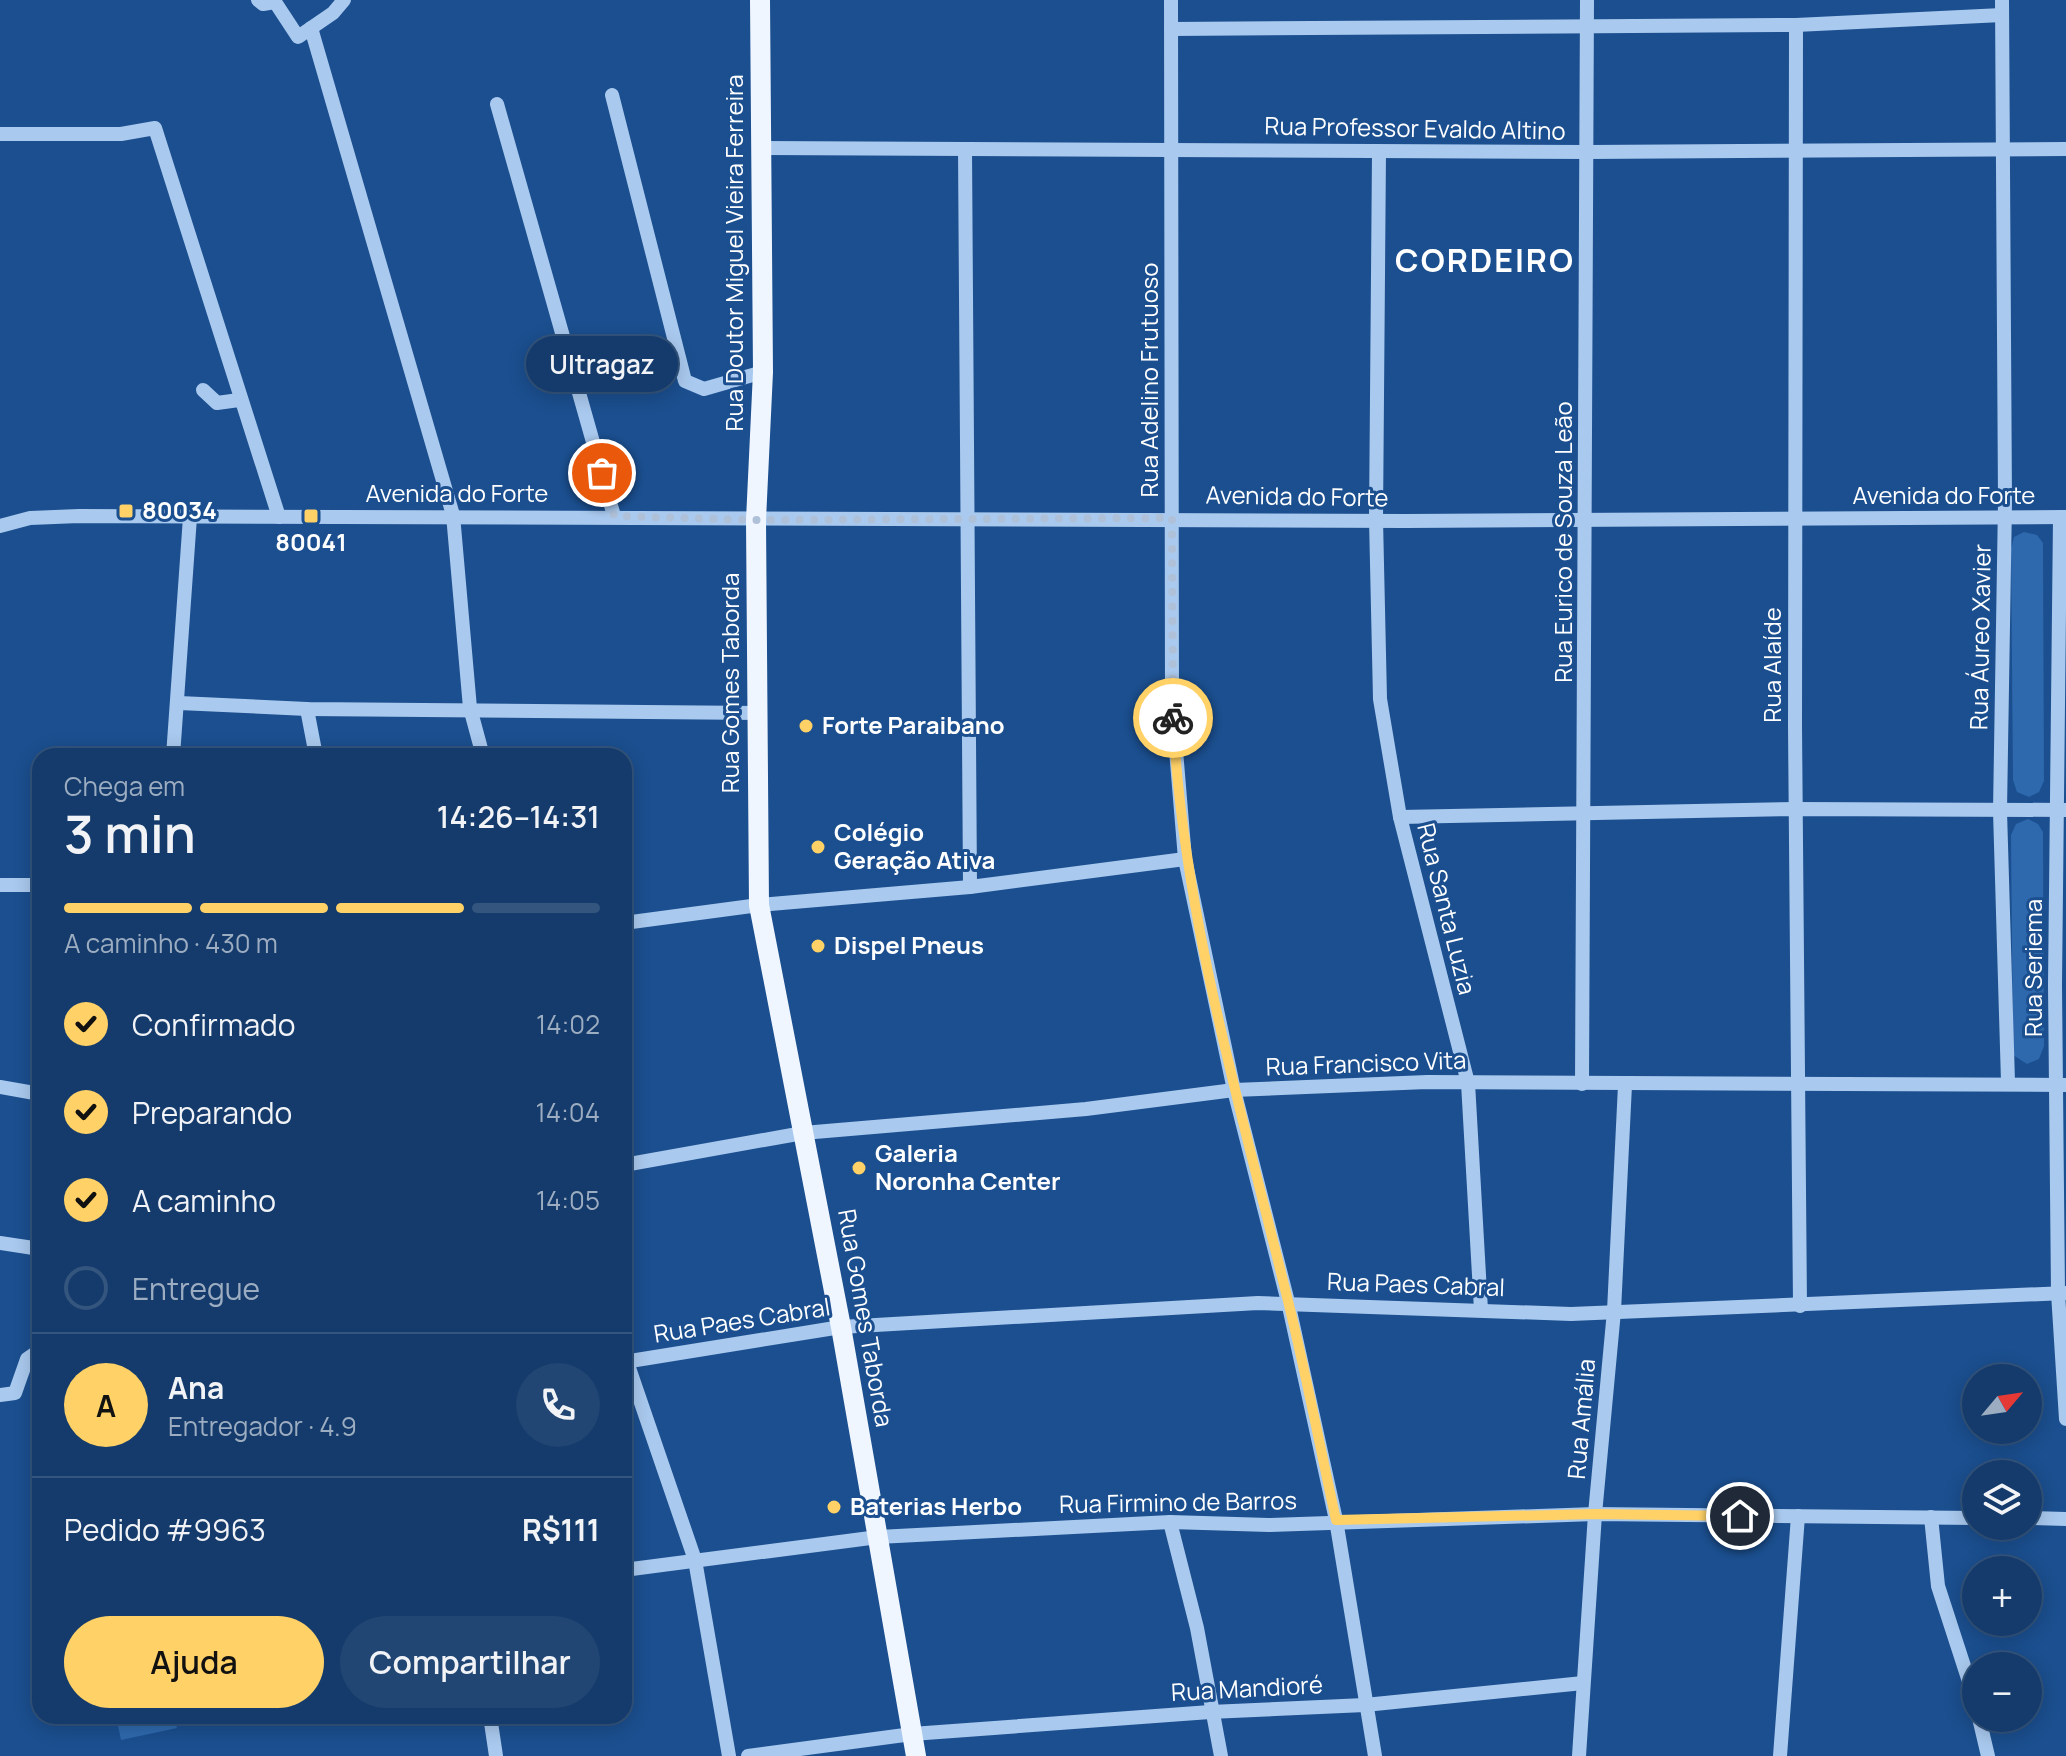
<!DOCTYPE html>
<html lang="pt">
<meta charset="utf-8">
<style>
:root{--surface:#143b6b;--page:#214673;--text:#f1f3f6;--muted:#9dadc1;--line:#33557e;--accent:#ffd166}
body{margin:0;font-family:Manrope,sans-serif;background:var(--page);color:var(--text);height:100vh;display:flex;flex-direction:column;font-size:30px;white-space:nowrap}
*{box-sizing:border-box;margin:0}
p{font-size:26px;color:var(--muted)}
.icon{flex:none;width:44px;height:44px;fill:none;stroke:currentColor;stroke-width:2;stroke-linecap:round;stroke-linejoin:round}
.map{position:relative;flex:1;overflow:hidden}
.panel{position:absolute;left:32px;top:748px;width:600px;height:976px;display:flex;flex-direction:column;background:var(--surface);border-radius:24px;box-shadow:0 4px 20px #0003,0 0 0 2px var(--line)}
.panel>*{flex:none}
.needle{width:52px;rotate:61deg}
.fabs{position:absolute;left:1962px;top:1364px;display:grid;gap:16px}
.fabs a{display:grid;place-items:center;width:80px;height:80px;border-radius:50%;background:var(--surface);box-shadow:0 4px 20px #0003,0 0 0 2px var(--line);font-size:40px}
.pin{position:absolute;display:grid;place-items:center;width:68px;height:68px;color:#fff;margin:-34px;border:4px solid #fff;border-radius:50%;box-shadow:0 2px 8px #0007}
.courier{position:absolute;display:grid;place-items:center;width:80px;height:80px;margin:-40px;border:6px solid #ffd166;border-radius:50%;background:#fff;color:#222;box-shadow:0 2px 10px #0007}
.bubble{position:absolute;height:56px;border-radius:28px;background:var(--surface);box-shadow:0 4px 20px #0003,0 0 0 2px var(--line);font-size:26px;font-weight:600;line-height:56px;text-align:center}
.summary em{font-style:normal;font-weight:600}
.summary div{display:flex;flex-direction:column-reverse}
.summary{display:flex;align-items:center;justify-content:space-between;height:136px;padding:0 32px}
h1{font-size:52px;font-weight:600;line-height:60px}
.bar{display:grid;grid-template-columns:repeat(4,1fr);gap:12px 8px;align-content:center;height:96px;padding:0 32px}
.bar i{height:10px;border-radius:6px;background:var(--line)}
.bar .on{background:var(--accent)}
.bar p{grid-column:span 4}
.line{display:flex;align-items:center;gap:20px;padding:0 32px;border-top:2px solid var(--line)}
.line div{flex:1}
.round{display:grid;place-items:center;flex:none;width:84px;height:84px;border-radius:42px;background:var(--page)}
ol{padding:0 32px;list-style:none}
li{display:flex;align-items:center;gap:24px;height:88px}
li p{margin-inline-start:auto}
li .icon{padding:8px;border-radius:50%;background:var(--accent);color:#111;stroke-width:4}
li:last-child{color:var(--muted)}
li i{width:44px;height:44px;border:4px solid var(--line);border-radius:50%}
.cta{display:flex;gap:16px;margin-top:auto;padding:16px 32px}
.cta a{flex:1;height:92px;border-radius:48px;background:var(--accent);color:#111;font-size:32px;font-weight:600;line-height:92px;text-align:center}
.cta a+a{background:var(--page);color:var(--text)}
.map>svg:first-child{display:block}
</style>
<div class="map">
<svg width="2066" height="1756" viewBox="0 0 2066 1756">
<rect width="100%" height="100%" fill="#1b4f8f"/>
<g fill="#2e69ad">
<polygon points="2024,532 2037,535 2043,543 2044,781 2039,792 2029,797 2017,792 2013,780 2011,549 2014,537"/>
<polygon points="2028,819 2038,824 2043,832 2044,1046 2039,1059 2027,1064 2013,1055 2011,835 2016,824"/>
<polygon points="116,1716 174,1716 177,1728 121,1740"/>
</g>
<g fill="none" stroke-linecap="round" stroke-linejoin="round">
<g stroke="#a9c9ee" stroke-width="14">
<polyline points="258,0 263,4 275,2 298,37 333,13 344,0"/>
<polyline points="1171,0 1172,702 1185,859 1234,1090 1288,1302 1336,1520 1375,1756"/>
<polyline points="2002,0 2005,502 2000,811 2008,1082"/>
<polyline points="1796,25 1795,726 1800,1306"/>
<polyline points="311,28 453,515 470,708 483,756"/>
<polyline points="1171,29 1796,25 2002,15"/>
<polyline points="612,95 685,381 704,389 763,372"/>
<polyline points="497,104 614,516"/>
<polyline points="0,134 121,134 155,128 279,517"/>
<polyline points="763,148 1588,152 2066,149"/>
<polyline points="965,149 970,887"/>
<polyline points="1379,152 1376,519 1380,699 1400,817 1468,1083 1481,1310"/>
<polyline points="203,390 217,403 239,400"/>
<polyline points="2060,517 2055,985 2058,1293 2066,1419"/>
<polyline points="0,526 30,518 79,516 1406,521 2066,517"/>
<polyline points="179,703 307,709 757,713"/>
<polyline points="307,709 316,756"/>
<polyline points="173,756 190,517"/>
<polyline points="1400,817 1796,809 2066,810"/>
<polyline points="0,885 40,885"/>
<polyline points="624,923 759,905 970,887 1185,859"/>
<polyline points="1582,1084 1587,0"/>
<polyline points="0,1087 40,1094"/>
<polyline points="624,1165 803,1133 1086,1109 1234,1090 1427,1082 2066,1085"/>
<polyline points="0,1243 40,1249"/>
<polyline points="624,1362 841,1327 1258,1303 1571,1314 2066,1293"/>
<polyline points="627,1362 695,1560 729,1756"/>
<polyline points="0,1395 15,1393 27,1359 40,1350"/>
<polyline points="1931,1517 1938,1586 1976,1703"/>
<polyline points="2028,1518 2066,1519"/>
<polyline points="1170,1522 1197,1628 1221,1756"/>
<polyline points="624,1570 878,1537 1170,1522 1269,1525 1595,1514 1976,1518"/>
<polyline points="490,1716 496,1756"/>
<polyline points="1979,1718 1988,1756"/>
<polyline points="748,1756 912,1734 1210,1712 1365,1705 1583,1683"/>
<polyline points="1579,1756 1595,1514 1614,1311 1625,1085"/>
<polyline points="1780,1756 1798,1516"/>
</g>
<polyline stroke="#f0f6ff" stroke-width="20" points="760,0 763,372 756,520 759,905 841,1327 916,1756"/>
</g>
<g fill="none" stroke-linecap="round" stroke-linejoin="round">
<polyline stroke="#afc1d8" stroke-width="8" stroke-dasharray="0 14.4" points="602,473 614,516 756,520 1172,518 1173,718"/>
<path stroke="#ffd166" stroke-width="10" d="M1173,718C1183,917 1241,1108 1288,1301C1306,1373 1320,1447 1336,1520L1595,1514L1740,1516"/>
</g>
<g fill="#ffd166" stroke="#1b4f8f" stroke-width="3">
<rect x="118" y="503" width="16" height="16" rx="4"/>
<rect x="303" y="508" width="16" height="16" rx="4"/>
<circle cx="806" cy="726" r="8"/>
<circle cx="818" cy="847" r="8"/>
<circle cx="818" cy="946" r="8"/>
<circle cx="859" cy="1168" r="8"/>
<circle cx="834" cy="1507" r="8"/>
</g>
<g text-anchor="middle" stroke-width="6" stroke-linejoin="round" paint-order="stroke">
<g font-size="24" fill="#fff" stroke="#1b4f8f">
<text transform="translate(1415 129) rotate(1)" y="8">Rua Professor Evaldo Altino</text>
<text transform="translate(735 253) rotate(-90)" y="8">Rua Doutor Miguel Vieira Ferreira</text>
<text transform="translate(1150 380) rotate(-90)" y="8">Rua Adelino Frutuoso</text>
<text x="457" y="502">Avenida do Forte</text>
<text x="1944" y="504">Avenida do Forte</text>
<text transform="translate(1297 497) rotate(1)" y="8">Avenida do Forte</text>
<text transform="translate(1564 542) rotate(-90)" y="8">Rua Eurico de Souza Leão</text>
<text transform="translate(1981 637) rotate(-89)" y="8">Rua Áureo Xavier</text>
<text transform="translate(1773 665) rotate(-90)" y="8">Rua Alaíde</text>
<text transform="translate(731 683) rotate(-90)" y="8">Rua Gomes Taborda</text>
<text transform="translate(1446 909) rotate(76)" y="8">Rua Santa Luzia</text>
<text transform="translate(2034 968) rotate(-90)" y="8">Rua Seriema</text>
<text transform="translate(1366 1064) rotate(-2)" y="8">Rua Francisco Vita</text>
<text transform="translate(1416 1285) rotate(2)" y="8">Rua Paes Cabral</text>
<text transform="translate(865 1318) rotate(80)" y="8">Rua Gomes Taborda</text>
<text transform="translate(742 1321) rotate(-9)" y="8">Rua Paes Cabral</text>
<text transform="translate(1582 1419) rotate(-85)" y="8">Rua Amália</text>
<text transform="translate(1178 1503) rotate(-1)" y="8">Rua Firmino de Barros</text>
<text transform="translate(1247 1689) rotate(-3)" y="8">Rua Mandioré</text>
</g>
<g font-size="24" font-weight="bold" fill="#fff" stroke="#1b4f8f" text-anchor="start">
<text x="142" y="519">80034</text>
<text x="311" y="551" text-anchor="middle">80041</text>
<text x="822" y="734">Forte Paraibano</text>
<text x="834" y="841">Colégio<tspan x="834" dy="28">Geração Ativa</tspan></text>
<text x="834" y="954">Dispel Pneus</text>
<text x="875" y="1162">Galeria<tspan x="875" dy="28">Noronha Center</tspan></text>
<text x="850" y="1515">Baterias Herbo</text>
</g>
<g font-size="32" font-weight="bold" letter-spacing="2" fill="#fff" stroke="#1b4f8f">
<text x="1485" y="272">CORDEIRO</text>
</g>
</g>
</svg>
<div class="fabs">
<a><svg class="needle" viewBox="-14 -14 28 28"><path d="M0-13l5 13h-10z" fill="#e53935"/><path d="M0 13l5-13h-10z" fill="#9dadc1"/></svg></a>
<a><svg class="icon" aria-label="layers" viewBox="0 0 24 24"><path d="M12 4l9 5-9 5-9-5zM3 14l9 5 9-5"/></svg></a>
<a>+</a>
<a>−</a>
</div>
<div class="pin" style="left:602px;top:473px;background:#ea580c"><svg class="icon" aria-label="bag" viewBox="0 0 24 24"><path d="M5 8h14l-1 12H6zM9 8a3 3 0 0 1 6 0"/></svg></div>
<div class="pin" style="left:1740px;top:1516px;background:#1f2937"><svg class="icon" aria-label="home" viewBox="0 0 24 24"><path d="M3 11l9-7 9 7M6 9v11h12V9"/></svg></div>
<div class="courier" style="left:1173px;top:718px"><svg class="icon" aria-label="bike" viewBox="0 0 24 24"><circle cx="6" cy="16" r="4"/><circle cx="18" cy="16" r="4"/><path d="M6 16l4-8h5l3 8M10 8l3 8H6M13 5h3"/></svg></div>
<div class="bubble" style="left:526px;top:336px;width:152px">Ultragaz</div>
<section class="panel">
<div class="summary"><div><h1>3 min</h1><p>Chega em</p></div><em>14:26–14:31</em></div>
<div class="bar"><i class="on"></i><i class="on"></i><i class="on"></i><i></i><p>A caminho · 430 m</p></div>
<ol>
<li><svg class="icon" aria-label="check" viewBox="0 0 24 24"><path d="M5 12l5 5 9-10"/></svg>Confirmado<p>14:02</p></li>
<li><svg class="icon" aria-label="check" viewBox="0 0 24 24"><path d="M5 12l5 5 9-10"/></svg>Preparando<p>14:04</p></li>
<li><svg class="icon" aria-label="check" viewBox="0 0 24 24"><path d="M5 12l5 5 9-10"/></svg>A caminho<p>14:05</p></li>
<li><i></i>Entregue</li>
</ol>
<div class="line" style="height:144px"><b class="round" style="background:var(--accent);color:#111">A</b><div><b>Ana</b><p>Entregador · 4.9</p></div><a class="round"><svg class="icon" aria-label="phone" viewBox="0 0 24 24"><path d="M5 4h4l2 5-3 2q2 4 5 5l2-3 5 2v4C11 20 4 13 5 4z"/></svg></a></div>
<div class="line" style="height:104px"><div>Pedido #9963</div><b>R$111</b></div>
<div class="cta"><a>Ajuda</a><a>Compartilhar</a></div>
</section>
</div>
